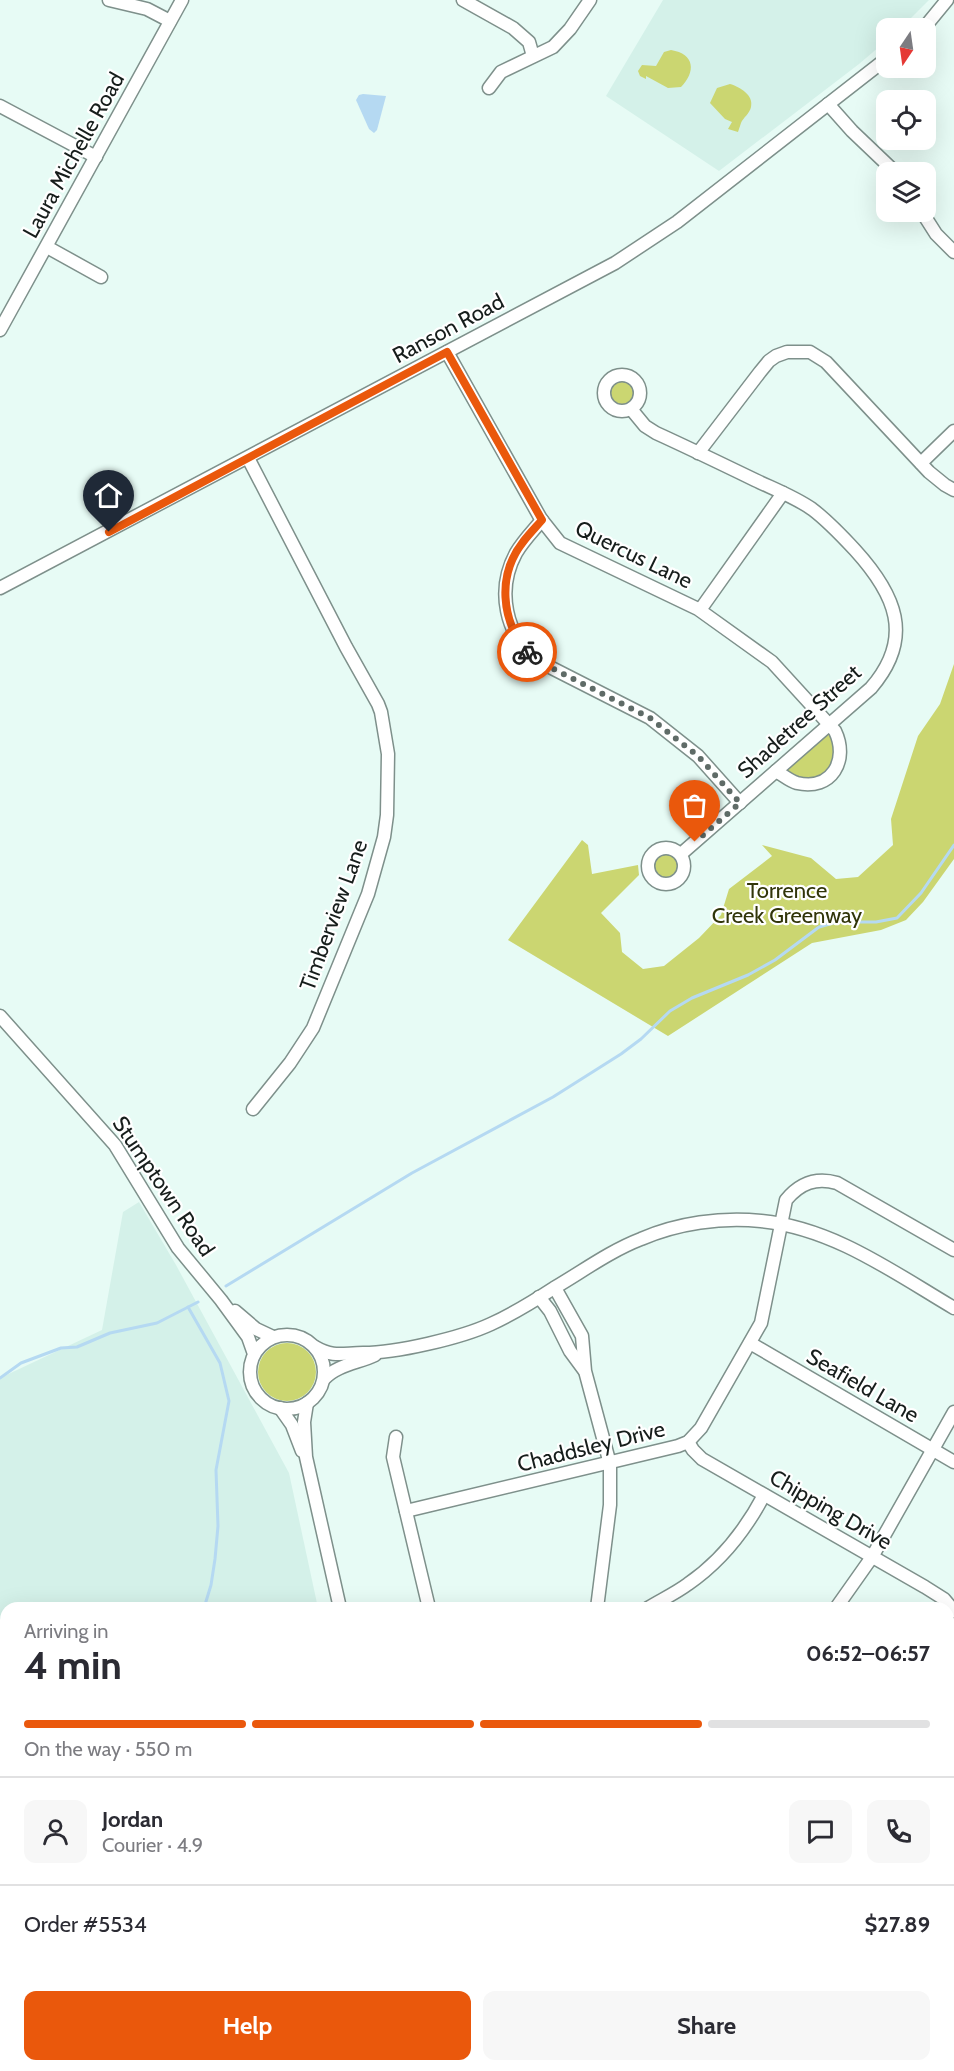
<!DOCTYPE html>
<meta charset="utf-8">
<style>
:root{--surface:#fff;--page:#f7f7f7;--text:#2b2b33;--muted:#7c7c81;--line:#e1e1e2;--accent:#ea580c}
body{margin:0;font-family:Cabin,sans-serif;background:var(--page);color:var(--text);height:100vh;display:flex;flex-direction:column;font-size:22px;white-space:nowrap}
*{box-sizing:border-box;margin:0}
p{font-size:20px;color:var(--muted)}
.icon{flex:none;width:33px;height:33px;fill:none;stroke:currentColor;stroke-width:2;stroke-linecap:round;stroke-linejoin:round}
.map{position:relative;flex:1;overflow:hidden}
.sheet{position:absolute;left:0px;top:1602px;width:954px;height:470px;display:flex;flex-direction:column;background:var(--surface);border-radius:18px 18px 0 0;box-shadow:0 6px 24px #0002}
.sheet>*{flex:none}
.needle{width:39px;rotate:193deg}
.tools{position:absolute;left:876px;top:18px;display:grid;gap:12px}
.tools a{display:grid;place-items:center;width:60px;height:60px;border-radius:12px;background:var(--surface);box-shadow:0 6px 24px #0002;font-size:30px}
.pin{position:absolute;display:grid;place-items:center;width:51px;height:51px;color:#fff;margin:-62px -26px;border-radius:50% 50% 50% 0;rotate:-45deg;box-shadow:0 0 6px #0007}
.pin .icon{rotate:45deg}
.courier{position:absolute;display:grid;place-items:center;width:60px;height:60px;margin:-30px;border:4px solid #ea580c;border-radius:50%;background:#fff;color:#222;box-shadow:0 2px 8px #0007}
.head em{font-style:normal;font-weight:700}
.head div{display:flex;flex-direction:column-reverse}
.head{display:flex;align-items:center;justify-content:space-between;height:102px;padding:0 24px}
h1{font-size:39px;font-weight:700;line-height:45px}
.bar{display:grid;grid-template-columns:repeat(4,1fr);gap:9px 6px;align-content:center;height:72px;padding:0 24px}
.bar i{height:8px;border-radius:4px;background:var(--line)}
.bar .selected{background:var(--accent)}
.bar p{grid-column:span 4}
.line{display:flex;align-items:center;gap:15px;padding:0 24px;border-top:2px solid var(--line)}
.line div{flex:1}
.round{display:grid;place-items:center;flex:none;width:63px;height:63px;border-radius:12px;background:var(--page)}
.action{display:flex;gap:12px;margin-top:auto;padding:12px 24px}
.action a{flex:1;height:69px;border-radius:12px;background:var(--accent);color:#fff;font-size:24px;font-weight:700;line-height:69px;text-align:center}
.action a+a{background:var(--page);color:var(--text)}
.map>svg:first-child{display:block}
</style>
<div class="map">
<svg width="954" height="2071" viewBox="0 0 954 2071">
<rect width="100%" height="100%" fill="#e7fbf5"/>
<g fill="#d4f1e9">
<polygon points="663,0 929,0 901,28 886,28 886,41 859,64 719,171 606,96"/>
<polygon points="139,1202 176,1265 289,1473 318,1608 6,1608 6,2066 416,2066 417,2071 0,2071 0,1378 102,1330 123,1212"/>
</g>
<g fill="#cbd671">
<path d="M671,50C695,54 696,72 681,87L668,88L646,76V79L640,76L638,71L642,65L656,66L664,52Z"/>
<path d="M730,84C740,87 754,95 751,107C750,113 743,118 741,123C740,126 739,129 738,132L728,129L732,122L725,119L710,103L717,88Z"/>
<circle cx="622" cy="392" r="14"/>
<polygon points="954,664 954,859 923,902 906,920 881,930 812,943 668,1036 508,940 582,840 588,845 592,874 638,865 639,875 601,913 620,933 622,952 643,969 664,966 699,938 721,915 729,889 772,856 762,845 811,858 836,879 858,877 893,845 891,819 918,736 940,704"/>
<polygon points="828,733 830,733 836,746 833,765 821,777 799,779 786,771"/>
<circle cx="665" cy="866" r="13"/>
<circle cx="287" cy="1372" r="29"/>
</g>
<polygon fill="#b5d9f2" points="363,94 386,96 377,130 374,133 369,129 356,100 359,95"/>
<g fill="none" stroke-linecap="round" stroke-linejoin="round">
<g stroke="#b5d9f2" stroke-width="3">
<polyline points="226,1286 412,1173 553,1097 621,1054 641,1039 670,1011 692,998 748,975 775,960 819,927 837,922 876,922 897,918 921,893 954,845"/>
<polyline points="188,1307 220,1363 229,1401 216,1470 218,1526 215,1559 211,1585 204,1608"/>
<polyline points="0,1378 21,1363 61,1348 77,1347 110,1333 157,1323 198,1302"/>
<polyline points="3,2071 6,2064"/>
</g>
<g stroke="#7e908b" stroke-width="15">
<g id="minor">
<polyline points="109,0 147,9 170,21"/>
<polyline points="463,0 513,28 529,42 533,56"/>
<polyline points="924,28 947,0"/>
<polyline points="489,88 501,72 553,47 570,29 590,0"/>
<polyline points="828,104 852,131 895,172"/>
<polyline points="0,106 96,157"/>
<polyline points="922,212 936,234 954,252"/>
<polyline points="47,247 101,277"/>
<polyline points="0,330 182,0"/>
<path d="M447,352L541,519L560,543L698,609L772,662L835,731C849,760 832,791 797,783C790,781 783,775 776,771"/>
<circle cx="622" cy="393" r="18"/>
<path d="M631,409L645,426L656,433C689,448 722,464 755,480C774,489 795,497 812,509C828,521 842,536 855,550C895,594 915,637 871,688L681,854"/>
<polyline points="698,453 760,372 769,361 776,356 787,352 810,352 826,362 929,472 945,485 954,490"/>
<polyline points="248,458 346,647 378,704 381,712 388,754 387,815 384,837 368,894 313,1028 290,1063 253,1109"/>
<polyline points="921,463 954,431"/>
<path d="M542,520C533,531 523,541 516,553C496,590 505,635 538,661L650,718L698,756L740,803"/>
<polyline points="0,588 615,263 677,222 886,59"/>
<polyline points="700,610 783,493"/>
<circle cx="666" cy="866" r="18"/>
<polyline points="0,1016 115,1145 178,1248 221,1300 248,1337 254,1354"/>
<polyline points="555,1288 582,1336 585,1371 610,1464 610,1505 597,1608"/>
<polyline points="539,1297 550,1311 570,1351 584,1370"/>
<polyline points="235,1311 256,1329 273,1337"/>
<circle cx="287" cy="1372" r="37"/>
<polyline points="750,1343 954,1462"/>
<path d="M315,1347C334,1358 343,1353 363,1353C396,1353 461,1338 491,1324C513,1314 534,1301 554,1288C583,1271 610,1251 641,1239C678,1223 721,1217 761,1221C833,1228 893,1272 954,1308"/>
<path d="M324,1379C337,1365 358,1363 375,1355"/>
<polyline points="307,1403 304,1422 306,1457 340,1608"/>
<polyline points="280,1408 292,1425 302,1451"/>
<polyline points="396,1437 393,1457 429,1608"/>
<polyline points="688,1442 693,1450 702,1459 925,1587 944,1599 954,1611"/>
<path d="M406,1511L678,1446L688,1442L701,1428L761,1323L786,1200C800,1183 816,1177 837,1183L954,1250"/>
<path d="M648,1608C661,1600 676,1593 688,1584C720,1562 746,1529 764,1495"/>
<polyline points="836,1608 872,1557 954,1412"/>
<polyline points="948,1664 954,1656"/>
<polyline points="948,1783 954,1789"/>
<polyline points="948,1941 954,1936"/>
<polyline points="948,1952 954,1957"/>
<polyline points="438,2066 439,2071"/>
<polyline points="667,2066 669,2071"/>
<polyline points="887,2066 897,2071"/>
<polyline points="452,2071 469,2066"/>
<polyline points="504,2071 512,2066"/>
<polyline points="851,2071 854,2066"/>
</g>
</g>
<use href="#minor" stroke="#fff" stroke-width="12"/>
</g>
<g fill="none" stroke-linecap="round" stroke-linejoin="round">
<polyline stroke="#5f6b67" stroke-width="6" stroke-dasharray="0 10.8" points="527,652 538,661 650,718 698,756 740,803 695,842"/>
<path stroke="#ea580c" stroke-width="8" d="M109,532L447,352L542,520C536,527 529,534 523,542C497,575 501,620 527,652"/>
</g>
<g text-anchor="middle" stroke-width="4.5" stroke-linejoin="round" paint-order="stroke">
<g font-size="22" fill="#161d1b" stroke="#fff">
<text transform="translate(73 155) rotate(-61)" y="8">Laura Michelle Road</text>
<text transform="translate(448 328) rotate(-28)" y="8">Ranson Road</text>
<text transform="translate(634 554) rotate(26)" y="8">Quercus Lane</text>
<text transform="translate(799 721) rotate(-42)" y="8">Shadetree Street</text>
<text transform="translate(333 915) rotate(-70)" y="8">Timberview Lane</text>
<text transform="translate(164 1186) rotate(56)" y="8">Stumptown Road</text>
<text transform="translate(863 1385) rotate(30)" y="8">Seafield Lane</text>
<text transform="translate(591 1446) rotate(-14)" y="8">Chaddsley Drive</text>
<text transform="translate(831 1509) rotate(30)" y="8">Chipping Drive</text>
</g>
<g font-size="22" fill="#313509" stroke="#fff">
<text x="787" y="898">Torrence<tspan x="787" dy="25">Creek Greenway</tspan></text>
</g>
</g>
</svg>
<div class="tools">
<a><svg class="needle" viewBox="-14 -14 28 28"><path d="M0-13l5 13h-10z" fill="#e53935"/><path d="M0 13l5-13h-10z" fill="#7c7c81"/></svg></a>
<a><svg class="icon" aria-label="locate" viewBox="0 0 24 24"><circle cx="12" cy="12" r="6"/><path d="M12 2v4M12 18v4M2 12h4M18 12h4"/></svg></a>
<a><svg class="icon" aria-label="layers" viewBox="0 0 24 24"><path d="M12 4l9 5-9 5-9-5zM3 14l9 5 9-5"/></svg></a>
</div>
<div class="pin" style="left:695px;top:842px;background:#ea580c"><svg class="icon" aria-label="bag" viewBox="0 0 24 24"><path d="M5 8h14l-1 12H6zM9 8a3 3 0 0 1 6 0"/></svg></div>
<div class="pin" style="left:109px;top:532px;background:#1f2937"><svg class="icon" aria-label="home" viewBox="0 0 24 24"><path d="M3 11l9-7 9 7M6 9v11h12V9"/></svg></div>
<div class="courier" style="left:527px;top:652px"><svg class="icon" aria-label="bike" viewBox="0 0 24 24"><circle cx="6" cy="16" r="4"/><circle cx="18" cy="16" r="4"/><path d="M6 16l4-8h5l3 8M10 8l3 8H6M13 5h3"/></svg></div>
<section class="sheet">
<div class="head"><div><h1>4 min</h1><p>Arriving in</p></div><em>06:52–06:57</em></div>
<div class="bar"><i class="selected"></i><i class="selected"></i><i class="selected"></i><i></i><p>On the way · 550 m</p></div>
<div class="line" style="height:108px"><a class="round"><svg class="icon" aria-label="person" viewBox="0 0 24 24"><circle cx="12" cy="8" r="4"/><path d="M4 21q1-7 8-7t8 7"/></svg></a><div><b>Jordan</b><p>Courier · 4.9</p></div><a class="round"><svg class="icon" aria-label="chat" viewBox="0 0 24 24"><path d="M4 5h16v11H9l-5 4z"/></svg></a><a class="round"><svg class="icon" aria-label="phone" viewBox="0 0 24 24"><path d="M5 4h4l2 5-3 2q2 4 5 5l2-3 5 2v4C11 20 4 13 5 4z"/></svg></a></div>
<div class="line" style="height:78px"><div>Order #5534</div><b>$27.89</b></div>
<div class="action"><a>Help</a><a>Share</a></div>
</section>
</div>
